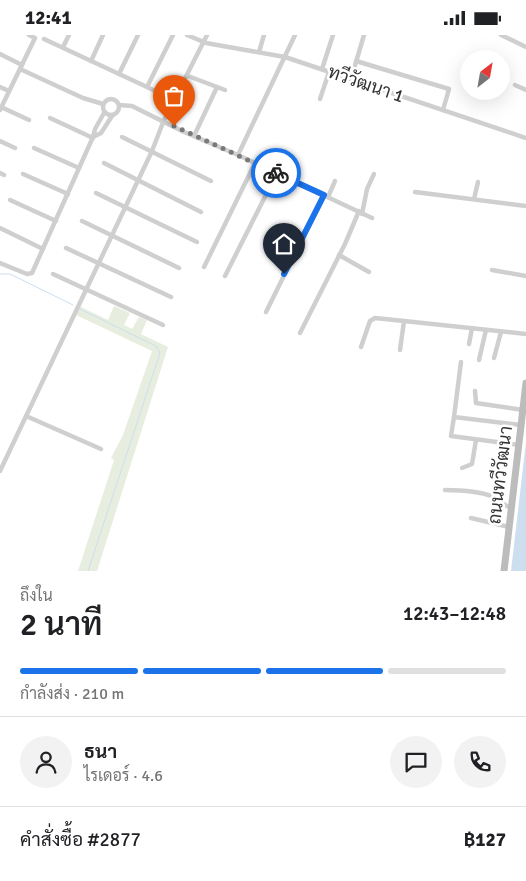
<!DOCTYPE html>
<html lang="th">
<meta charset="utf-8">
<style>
:root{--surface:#fff;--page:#f2f2f2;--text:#202124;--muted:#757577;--line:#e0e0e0;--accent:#1a73e8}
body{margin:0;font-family:Signika,Sarabun,sans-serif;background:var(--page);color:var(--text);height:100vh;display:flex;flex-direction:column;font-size:19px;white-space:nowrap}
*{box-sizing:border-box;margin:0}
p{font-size:16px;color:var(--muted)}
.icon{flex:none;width:28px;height:28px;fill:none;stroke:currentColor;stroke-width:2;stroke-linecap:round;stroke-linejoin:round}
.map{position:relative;height:536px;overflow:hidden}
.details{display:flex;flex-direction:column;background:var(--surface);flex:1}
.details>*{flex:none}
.needle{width:32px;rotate:31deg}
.fabs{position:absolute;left:460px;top:15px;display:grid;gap:10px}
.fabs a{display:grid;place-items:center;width:50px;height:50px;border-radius:50%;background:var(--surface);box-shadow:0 5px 20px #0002;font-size:25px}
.pin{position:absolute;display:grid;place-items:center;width:42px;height:42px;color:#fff;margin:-51px -21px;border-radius:50% 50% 50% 0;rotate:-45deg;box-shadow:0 0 5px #0007}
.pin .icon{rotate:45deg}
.courier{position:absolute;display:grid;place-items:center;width:50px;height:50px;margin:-25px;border:4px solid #1a73e8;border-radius:50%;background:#fff;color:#222;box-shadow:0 1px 6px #0007}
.overview em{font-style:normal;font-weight:600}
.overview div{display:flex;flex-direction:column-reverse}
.overview{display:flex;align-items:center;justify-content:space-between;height:85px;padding:0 20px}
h1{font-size:32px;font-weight:600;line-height:38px}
.bar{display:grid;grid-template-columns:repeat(4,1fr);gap:8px 5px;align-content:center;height:60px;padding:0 20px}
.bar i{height:6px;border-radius:4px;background:var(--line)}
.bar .active{background:var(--accent)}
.bar p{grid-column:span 4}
.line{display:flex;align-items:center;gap:12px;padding:0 20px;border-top:1px solid var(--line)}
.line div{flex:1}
.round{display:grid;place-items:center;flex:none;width:52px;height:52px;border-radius:26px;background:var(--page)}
.status{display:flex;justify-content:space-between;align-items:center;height:35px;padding:0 25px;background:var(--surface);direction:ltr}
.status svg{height:14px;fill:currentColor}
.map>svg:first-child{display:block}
</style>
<div class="status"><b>12:41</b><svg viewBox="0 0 49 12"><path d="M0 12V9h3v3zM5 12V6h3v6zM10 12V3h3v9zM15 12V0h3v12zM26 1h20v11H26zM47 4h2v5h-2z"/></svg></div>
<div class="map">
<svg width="526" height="536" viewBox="0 0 526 536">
<rect width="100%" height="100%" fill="#fff"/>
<polygon fill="#e7eee0" points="79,271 108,285 114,271 130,278 124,290 132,294 139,282 147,285 141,299 168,312 97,536 78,536 114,425 111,423 123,400 152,316 76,280"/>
<polygon fill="#cddeee" points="526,407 526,536 511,536"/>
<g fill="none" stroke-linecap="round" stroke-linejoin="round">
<g stroke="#cddeee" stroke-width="1">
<polyline points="0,239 10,239 73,270"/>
<polyline points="80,274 156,311 160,318 88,536"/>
</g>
<g stroke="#cfcfcf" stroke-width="4.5">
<polyline points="187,0 206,8 285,22 526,103"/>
<polyline points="295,0 238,120 372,183"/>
<polyline points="501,0 526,12"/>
<polyline points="44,4 147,52 173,0"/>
<polyline points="63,12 69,0"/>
<polyline points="259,17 264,0"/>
<polyline points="0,19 22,30"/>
<polyline points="91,26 103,0"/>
<polyline points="356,26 449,54 443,75"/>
<polyline points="20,34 83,63 103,69"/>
<polyline points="322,34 333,0"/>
<polyline points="119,39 138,0"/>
<polyline points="188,41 225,55"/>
<polyline points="351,44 364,0"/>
<polyline points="515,50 526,55"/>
<polyline points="0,52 9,56"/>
<polyline points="147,52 176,66"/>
<circle cx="111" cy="72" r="8"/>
<polyline points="320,64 329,37"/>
<polyline points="119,70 132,71 184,97 238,120"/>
<polyline points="1,72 29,85"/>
<polyline points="0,75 35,3 29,0"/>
<polyline points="104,78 95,94 93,102 101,98 112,81"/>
<polyline points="50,83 93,103"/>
<polyline points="194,101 217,52"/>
<polyline points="122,102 211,146"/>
<polyline points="0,106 15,113"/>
<polyline points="34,113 79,133"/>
<polyline points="104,128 201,177"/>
<polyline points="0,138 4,140"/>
<polyline points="23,139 68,159"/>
<polyline points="415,157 526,171"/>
<polyline points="96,158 197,207"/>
<polyline points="328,162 335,146"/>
<polyline points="474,164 478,147"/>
<polyline points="10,165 56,186"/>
<polyline points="362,179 367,154 374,139"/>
<polyline points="82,186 179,233"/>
<polyline points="0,193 43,214"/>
<polyline points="66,213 171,262"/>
<polyline points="339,220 369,237"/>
<polyline points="0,228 27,239 32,238 93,102"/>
<polyline points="204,232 255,128"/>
<polyline points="492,235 526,241"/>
<polyline points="53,239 163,290"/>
<polyline points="225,241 277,138"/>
<polyline points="266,277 324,160"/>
<polyline points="404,286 526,299"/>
<polyline points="300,298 345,209 359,176"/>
<polyline points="469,309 472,293"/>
<polyline points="361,312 370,286 375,283 404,286 400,315"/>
<polyline points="494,323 501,297"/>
<polyline points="479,325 486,295"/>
<polyline points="461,327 454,382 521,390"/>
<polyline points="475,356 476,368 523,375"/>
<polyline points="26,381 101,414"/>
<polyline points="454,382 451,401 519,410"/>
<polyline points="462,433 472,429 476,405"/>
<polyline points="0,436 152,116 164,85 207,0"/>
<path d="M445,455C461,455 479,456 494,462C501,465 504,471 511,473"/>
<polyline points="471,483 509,492"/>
</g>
<polyline stroke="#bcbcbc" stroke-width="7" points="504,536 526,348"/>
</g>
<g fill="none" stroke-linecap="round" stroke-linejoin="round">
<polyline stroke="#7a7a7a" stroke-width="5" stroke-dasharray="0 9" points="174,91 276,138"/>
<polyline stroke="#1a73e8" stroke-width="6" points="276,138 324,160 284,239"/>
</g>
<g text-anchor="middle" stroke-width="5" stroke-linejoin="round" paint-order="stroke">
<g font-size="18" fill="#323232" stroke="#fff">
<text transform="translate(366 49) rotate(19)" y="6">ทวีวัฒนา 1</text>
<text transform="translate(500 440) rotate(-83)" y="6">ถนนทวีวัฒนา</text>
</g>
</g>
</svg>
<div class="fabs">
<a><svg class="needle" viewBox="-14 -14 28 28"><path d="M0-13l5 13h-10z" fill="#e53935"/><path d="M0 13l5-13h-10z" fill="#757577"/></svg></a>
</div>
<div class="pin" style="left:174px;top:91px;background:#ea580c"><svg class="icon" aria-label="bag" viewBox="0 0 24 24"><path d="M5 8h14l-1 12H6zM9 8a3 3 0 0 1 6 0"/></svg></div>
<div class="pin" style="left:284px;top:239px;background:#1f2937"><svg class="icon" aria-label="home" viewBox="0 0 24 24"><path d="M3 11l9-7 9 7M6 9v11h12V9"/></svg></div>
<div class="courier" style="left:276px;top:138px"><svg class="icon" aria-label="bike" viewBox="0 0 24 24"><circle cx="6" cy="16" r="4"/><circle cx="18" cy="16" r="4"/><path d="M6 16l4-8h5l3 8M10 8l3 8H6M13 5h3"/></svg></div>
</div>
<section class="details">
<div class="overview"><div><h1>2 นาที</h1><p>ถึงใน</p></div><em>12:43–12:48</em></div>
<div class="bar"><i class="active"></i><i class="active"></i><i class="active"></i><i></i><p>กำลังส่ง · 210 m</p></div>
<div class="line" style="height:90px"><a class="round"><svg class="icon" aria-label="person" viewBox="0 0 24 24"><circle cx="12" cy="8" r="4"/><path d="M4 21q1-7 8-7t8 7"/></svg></a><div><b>ธนา</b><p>ไรเดอร์ · 4.6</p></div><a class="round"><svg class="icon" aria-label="chat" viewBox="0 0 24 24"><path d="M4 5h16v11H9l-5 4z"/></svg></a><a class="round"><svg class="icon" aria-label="phone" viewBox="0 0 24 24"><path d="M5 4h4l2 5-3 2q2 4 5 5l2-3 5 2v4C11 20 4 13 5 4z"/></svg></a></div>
<div class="line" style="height:65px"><div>คำสั่งซื้อ #2877</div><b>฿127</b></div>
</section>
